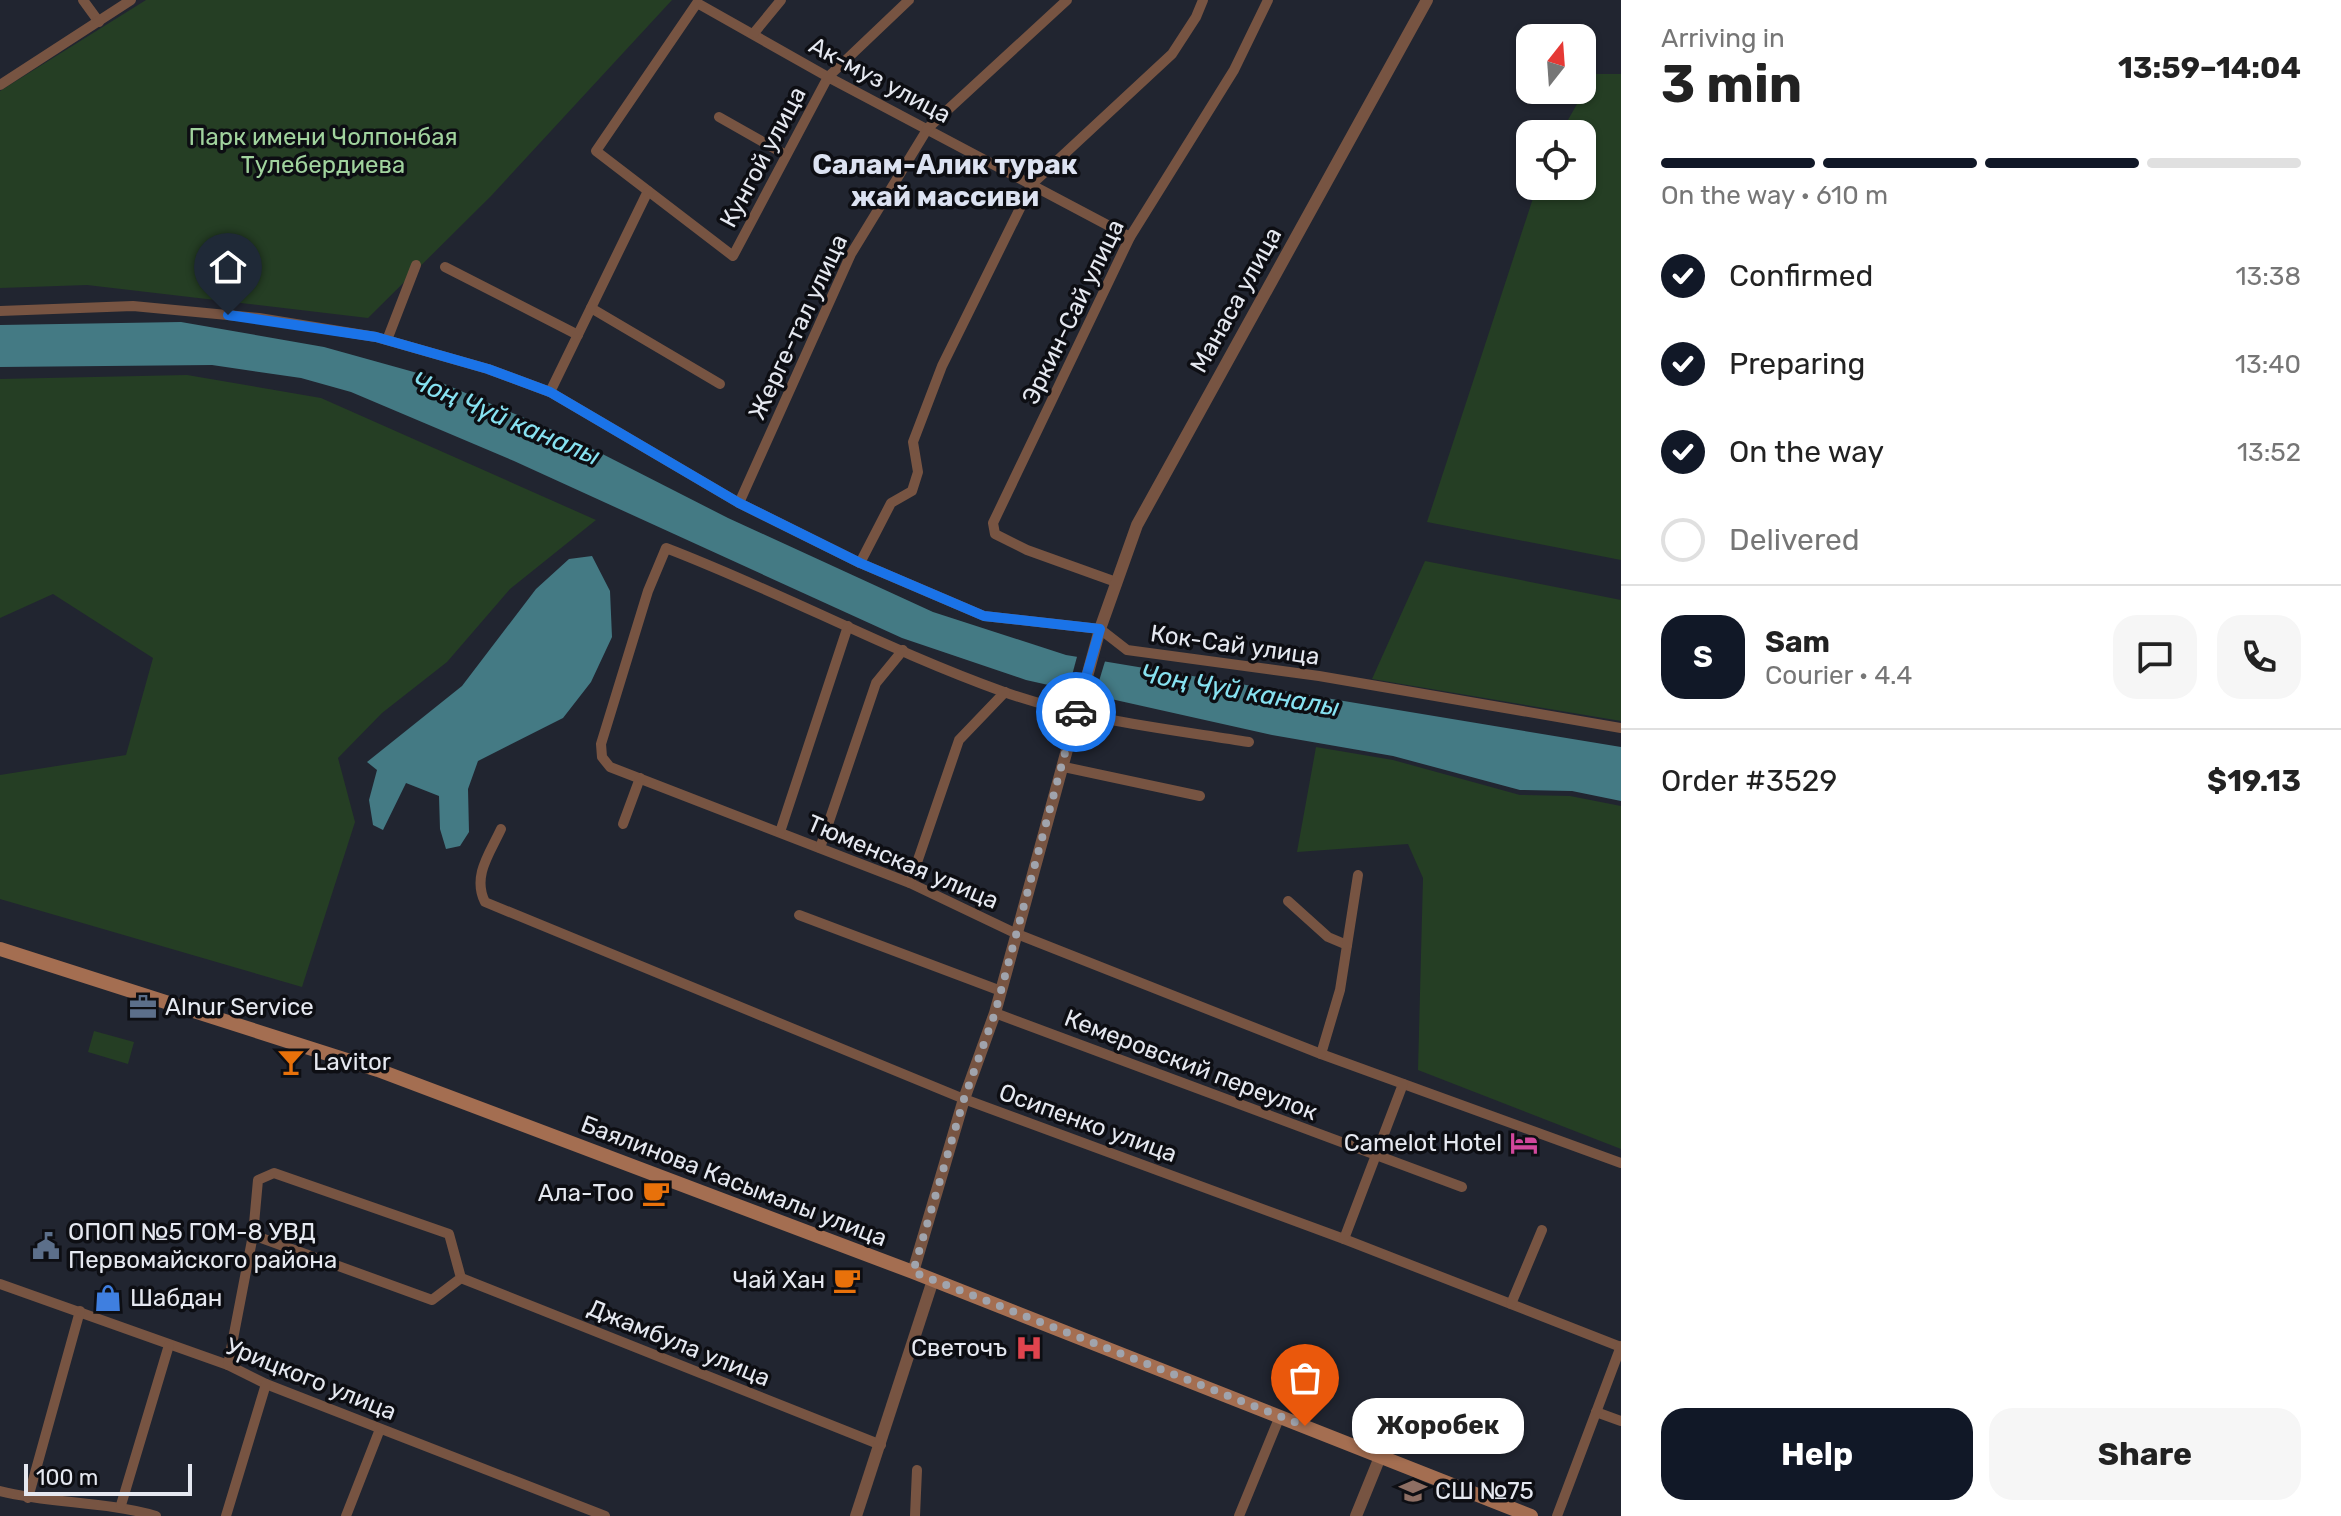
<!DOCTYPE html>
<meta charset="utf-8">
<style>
:root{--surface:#fff;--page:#f6f6f6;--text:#222;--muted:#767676;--line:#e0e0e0;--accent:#111827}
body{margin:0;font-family:Rubik,sans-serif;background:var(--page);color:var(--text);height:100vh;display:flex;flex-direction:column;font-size:30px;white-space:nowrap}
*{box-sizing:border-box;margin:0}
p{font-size:26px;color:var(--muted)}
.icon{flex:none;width:44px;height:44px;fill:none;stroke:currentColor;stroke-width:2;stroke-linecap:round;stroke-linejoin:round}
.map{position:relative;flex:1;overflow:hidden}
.panel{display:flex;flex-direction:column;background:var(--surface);width:720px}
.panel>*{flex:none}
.needle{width:52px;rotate:17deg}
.fabs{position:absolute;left:1516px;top:24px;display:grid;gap:16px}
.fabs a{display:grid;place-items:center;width:80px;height:80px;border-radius:16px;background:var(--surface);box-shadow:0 2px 6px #0004;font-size:40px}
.scale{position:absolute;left:24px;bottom:20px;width:168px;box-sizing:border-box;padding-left:8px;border:4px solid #e5e8f0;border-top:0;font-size:22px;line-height:28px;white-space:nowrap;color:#e5e8f0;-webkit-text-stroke:6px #0d0e13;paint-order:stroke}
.pin{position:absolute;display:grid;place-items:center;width:68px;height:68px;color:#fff;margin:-82px -34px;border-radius:50% 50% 50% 0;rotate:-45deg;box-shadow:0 0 8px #0007}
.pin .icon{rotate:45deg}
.courier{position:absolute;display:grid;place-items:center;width:80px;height:80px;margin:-40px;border:6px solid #1a73e8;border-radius:50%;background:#fff;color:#222;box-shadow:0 2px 10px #0007}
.bubble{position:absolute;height:56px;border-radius:24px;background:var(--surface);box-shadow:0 2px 6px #0004;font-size:26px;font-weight:700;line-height:56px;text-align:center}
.headline em{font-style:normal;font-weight:700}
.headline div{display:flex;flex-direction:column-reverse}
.headline{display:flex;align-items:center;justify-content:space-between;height:136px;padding:0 40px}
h1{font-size:52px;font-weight:700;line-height:60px}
.bar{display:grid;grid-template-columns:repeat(4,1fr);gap:12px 8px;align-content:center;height:96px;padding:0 40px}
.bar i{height:10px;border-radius:6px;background:var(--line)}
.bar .current{background:var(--accent)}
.bar p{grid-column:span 4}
.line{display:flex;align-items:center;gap:20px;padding:0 40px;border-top:2px solid var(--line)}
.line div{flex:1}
.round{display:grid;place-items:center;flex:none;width:84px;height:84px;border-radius:24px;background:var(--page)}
ol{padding:0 40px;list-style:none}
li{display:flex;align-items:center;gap:24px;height:88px}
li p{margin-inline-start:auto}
li .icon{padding:8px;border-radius:50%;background:var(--accent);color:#fff;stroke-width:4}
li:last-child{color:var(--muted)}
li i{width:44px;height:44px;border:4px solid var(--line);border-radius:50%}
.primary-button{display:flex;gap:16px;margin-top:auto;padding:16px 40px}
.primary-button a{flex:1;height:92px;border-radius:24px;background:var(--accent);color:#fff;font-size:32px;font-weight:700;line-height:92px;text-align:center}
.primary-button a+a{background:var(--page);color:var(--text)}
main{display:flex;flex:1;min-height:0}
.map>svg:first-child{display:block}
</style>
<main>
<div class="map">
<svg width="1621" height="1516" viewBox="0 0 1621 1516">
<rect width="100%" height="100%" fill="#212530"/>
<g fill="#253e24">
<polygon points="146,0 672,0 491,196 368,318 87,285 0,288 0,91"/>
<polygon points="1594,74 1621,74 1621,560 1427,522 1537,186 1582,186 1582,134 1560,134"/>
<polygon points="187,375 321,398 596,520 510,589 447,662 382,713 338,758 355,822 302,987 0,899 0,775 126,755 153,658 53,594 0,618 0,379"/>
<polygon points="1425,561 1621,600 1621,721 1372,679"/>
<polygon points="1316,747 1393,760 1520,795 1570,796 1621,806 1621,1149 1418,1070 1423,878 1408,844 1297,852"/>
<polygon points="94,1031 134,1042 128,1064 88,1052"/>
</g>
<g fill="#447a84">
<polygon points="181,322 324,347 421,374 571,438 728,518 933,612 1066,655 1621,747 1621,801 1572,791 1520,790 1393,756 1272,735 1026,680 902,638 514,461 351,392 301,378 212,365 0,367 0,325"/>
<polygon points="592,556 610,591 612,637 591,682 563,718 478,761 468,789 469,832 460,846 446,849 440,829 439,796 406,783 383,830 373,825 369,800 377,770 367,762 462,686 536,589 569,559"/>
</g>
<polygon fill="#212530" points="1078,653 1106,658 1093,701 1067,694"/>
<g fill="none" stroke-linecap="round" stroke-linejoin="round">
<g stroke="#775442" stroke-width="10">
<polyline points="83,0 99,22"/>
<polyline points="909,0 828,77 733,256 596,151 697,3 828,77 1130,237"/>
<polyline points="754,33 781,0"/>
<polyline points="0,85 131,0"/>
<polyline points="719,117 786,155"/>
<polyline points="445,267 578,335"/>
<polyline points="591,308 720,384"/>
<polyline points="0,311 133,306 259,318 376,337 488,369 550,392 739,503 860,563 984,616 1100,629 1127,650 1319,676 1621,728"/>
<polyline points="387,340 416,265"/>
<polyline points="550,392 648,191"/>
<polyline points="739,503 851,254 928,128 1067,0"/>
<polyline points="860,563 891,503 912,491 918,472 913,442 942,366 1032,184 1172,54 1196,17 1203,0"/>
<polyline points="1116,582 1027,550 995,534 993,523 1130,237 1234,70 1268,0"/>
<path d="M1249,742C1168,729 1083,720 1004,692C889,651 781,592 666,548L648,591L601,744L602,757L610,767L910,883L1017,934L1321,1054L1621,1163"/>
<polyline points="1064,767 1200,796"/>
<polyline points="623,824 640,778"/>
<path d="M501,829C490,853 472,876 485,902L964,1099L1344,1239L1621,1347"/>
<polyline points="780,832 848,626"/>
<polyline points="820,848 876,683 903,650"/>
<polyline points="910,883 959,740 1005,692"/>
<polyline points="1288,901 1328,937 1347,945"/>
<polyline points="799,915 1001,991"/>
<polyline points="995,1013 1462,1187"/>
<polyline points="1321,1054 1340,990 1358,875"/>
<polygon points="274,1173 449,1234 461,1278 432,1300 253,1235 258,1180"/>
<polyline points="1344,1239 1403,1084"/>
<polyline points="461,1278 881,1445"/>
<polyline points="0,1284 228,1365 266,1384 605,1516"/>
<polyline points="1511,1304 1542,1230"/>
<polyline points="228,1365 253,1235"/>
<polyline points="1596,1412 1621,1421"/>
<path d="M0,1491C52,1504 105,1501 156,1516"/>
<polyline points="28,1498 80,1311"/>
<polyline points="121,1505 169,1345"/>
<polyline points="226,1516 266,1384"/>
<polyline points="346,1516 380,1429"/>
<polyline points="915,1516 917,1470"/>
<polyline points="1239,1516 1280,1416"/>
<polyline points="1557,1516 1621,1346"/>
</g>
<g stroke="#775442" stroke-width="12">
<polyline points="913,1272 964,1099 995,1013 1100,629 1137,525 1427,0"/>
<polyline points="856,1516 933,1280"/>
<polyline points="1356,1516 1380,1457"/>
</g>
<polyline stroke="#a46e51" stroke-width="14" points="0,949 378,1070 913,1272 1531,1516"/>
</g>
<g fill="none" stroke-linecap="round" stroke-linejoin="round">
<polyline stroke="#a0a4ad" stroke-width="8" stroke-dasharray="0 14.4" points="1076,712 995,1013 964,1099 913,1272 1305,1426"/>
<polyline stroke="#1a73e8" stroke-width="10" points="228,315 376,337 488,369 550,392 739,503 860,563 984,616 1100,629 1076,712"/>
</g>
<defs>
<g id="office-bare" transform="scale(2.16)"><path d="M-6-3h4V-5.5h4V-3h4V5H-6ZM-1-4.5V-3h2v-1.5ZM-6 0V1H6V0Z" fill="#5c6f8a" stroke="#0d0e13" stroke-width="2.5" paint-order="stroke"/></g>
<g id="bar-bare" transform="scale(2.16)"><path d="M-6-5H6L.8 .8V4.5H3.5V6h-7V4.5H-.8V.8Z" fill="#e8710a" stroke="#0d0e13" stroke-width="2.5" paint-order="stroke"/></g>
<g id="hotel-bare" transform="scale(2.16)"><path d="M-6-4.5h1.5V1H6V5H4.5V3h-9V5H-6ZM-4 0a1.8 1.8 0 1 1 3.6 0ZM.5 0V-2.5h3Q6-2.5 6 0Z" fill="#d1479c" stroke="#0d0e13" stroke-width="2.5" paint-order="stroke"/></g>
<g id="cafe-bare" transform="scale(2.16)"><path d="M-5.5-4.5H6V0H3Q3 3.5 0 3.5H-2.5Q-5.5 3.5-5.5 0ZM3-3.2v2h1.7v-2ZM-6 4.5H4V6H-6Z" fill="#e8710a" stroke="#0d0e13" stroke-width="2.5" paint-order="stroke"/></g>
<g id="civic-bare" transform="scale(2.16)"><path d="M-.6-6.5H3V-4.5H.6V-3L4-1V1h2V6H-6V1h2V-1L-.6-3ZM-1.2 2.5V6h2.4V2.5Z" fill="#5c6f8a" stroke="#0d0e13" stroke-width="2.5" paint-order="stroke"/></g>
<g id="shop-bare" transform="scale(2.16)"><path d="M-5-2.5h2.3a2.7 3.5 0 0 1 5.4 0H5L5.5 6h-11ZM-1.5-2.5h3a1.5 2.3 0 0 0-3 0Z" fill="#3f7fe0" stroke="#0d0e13" stroke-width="2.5" paint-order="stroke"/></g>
<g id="hospital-bare" transform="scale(2.16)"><path d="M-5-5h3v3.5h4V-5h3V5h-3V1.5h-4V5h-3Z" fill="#e0444e" stroke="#0d0e13" stroke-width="2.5" paint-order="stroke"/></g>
<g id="school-bare" transform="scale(2.16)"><path d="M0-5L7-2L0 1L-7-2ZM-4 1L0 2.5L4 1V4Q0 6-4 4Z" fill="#8d6e63" stroke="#0d0e13" stroke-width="2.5" paint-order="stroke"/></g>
</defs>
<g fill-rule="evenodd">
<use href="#office-bare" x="143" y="1007"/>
<use href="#bar-bare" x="291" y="1062"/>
<use href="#hotel-bare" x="1524" y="1143"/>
<use href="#cafe-bare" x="656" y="1193"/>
<use href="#civic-bare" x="46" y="1246"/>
<use href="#cafe-bare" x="847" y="1280"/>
<use href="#shop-bare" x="108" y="1298"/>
<use href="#hospital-bare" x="1029" y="1348"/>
<use href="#school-bare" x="1413" y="1491"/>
</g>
<g text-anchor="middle" stroke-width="7" stroke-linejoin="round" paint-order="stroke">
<g font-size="24" fill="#e5e8f0" stroke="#0d0e13">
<text transform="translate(880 80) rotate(28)" y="8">Ак-муз улица</text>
<text transform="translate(763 157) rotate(-62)" y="8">Кунгой улица</text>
<text transform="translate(1236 300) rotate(-61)" y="8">Манаса улица</text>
<text transform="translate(1073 312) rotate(-64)" y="8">Эркин-Сай улица</text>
<text transform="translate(798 327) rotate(-65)" y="8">Жерге-тал улица</text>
<text transform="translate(1235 645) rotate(8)" y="8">Кок-Сай улица</text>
<text transform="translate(903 862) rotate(23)" y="8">Тюменская улица</text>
<text transform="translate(1191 1065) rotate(21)" y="8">Кемеровский переулок</text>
<text transform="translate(1088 1123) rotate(20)" y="8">Осипенко улица</text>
<text transform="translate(734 1181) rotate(21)" y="8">Баялинова Касымалы улица</text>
<text transform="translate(679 1343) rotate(22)" y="8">Джамбула улица</text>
<text transform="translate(311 1379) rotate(22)" y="8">Урицкого улица</text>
</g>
<g font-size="24" fill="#a1d39e" stroke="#0d0e13">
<text x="323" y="145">Парк имени Чолпонбая<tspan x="323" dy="28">Тулебердиева</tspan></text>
</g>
<g font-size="24" fill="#e5e8f0" stroke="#0d0e13" text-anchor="start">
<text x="165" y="1015">Alnur Service</text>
<text x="313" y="1070">Lavitor</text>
<text x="1502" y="1151" text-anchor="end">Camelot Hotel</text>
<text x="634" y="1201" text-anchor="end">Ала-Тоо</text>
<text x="68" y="1240">ОПОП №5 ГОМ-8 УВД<tspan x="68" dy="28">Первомайского района</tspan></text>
<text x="825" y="1288" text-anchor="end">Чай Хан</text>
<text x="130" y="1306">Шабдан</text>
<text x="1007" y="1356" text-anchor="end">Светочъ</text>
<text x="1435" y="1499">СШ №75</text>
</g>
<g font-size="26" font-style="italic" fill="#87e2f1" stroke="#0d0e13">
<text transform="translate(506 418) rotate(23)" y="9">Чоң Чүй каналы</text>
<text transform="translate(1240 690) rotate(10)" y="9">Чоң Чүй каналы</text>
</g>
<g font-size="28" font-weight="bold" fill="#dce2f1" stroke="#0d0e13">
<text x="945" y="174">Салам-Алик турак<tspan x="945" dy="32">жай массиви</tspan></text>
</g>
</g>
</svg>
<div class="fabs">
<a><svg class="needle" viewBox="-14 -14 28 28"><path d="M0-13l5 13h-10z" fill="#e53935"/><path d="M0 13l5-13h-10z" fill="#767676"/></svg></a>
<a><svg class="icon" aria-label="locate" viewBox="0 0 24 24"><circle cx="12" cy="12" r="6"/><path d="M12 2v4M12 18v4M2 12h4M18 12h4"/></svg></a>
</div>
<div class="scale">100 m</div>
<div class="pin" style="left:1305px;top:1426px;background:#ea580c"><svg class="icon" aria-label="bag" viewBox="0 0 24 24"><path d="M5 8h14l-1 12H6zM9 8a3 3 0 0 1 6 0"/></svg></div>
<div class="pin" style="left:228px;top:315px;background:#1f2937"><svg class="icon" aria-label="home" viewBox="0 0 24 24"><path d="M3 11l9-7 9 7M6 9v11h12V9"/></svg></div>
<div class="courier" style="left:1076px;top:712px"><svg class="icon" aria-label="car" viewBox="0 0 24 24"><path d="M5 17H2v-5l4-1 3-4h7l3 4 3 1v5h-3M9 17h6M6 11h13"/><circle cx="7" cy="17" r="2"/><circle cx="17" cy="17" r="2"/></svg></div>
<div class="bubble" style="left:1352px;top:1398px;width:172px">Жоробек</div>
</div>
<section class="panel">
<div class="headline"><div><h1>3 min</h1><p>Arriving in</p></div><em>13:59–14:04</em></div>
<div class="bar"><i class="current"></i><i class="current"></i><i class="current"></i><i></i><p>On the way · 610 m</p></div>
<ol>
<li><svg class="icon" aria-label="check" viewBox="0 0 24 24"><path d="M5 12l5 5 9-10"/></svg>Confirmed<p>13:38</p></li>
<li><svg class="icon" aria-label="check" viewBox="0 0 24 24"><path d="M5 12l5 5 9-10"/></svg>Preparing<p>13:40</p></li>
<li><svg class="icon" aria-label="check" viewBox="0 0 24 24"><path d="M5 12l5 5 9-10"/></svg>On the way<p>13:52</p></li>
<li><i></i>Delivered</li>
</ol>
<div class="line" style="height:144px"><b class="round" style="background:var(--accent);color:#fff">S</b><div><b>Sam</b><p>Courier · 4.4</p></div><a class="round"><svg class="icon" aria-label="chat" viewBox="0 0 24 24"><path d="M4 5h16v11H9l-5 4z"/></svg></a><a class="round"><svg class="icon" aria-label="phone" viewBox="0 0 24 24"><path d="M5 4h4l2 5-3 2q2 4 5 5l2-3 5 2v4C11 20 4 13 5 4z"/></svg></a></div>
<div class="line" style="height:104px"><div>Order #3529</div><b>$19.13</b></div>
<div class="primary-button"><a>Help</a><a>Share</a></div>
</section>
</main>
